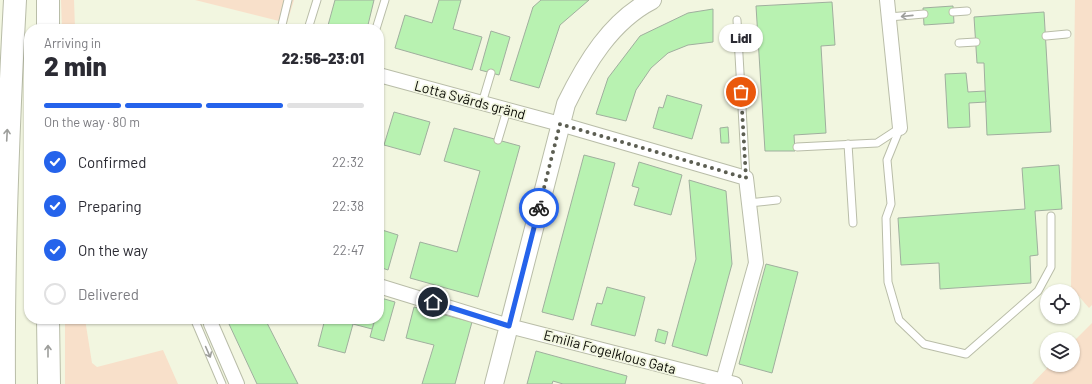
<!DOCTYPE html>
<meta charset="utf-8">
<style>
:root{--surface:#fff;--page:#f2f2f3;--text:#2b2b33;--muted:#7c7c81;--line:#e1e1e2;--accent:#2563eb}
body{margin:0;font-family:Barlow,sans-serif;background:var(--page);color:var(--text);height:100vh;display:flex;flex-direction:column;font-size:15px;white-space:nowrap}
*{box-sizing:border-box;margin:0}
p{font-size:13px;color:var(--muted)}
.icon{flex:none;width:22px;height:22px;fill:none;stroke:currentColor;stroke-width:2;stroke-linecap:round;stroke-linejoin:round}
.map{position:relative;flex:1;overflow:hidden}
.details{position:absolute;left:24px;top:24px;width:360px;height:300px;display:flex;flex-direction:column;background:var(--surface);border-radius:16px;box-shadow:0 1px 3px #0004}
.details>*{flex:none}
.fabs{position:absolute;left:1040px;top:284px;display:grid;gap:8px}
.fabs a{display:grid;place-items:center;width:40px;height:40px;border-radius:50%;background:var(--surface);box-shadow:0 1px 3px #0004;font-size:20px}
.pin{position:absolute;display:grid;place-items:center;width:34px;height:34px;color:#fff;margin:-17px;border:2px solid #fff;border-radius:50%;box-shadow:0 1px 4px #0007}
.courier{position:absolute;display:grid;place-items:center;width:40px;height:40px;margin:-20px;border:3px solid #2563eb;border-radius:50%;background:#fff;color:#222;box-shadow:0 1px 5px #0007}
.bubble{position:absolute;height:28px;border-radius:14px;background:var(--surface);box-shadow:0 1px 3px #0004;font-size:13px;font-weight:800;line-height:28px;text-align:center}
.summary em{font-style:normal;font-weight:800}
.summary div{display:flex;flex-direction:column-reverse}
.summary{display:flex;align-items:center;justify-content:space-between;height:68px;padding:0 20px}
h1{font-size:26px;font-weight:800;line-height:30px}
.bar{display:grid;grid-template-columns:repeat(4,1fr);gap:6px 4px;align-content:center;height:48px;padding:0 20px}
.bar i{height:5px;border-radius:3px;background:var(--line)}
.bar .selected{background:var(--accent)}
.bar p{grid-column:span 4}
ol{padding:0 20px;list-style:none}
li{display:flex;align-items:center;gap:12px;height:44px}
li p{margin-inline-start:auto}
li .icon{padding:4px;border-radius:50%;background:var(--accent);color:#fff;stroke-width:4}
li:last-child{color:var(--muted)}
li i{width:22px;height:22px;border:2px solid var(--line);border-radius:50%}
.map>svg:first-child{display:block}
</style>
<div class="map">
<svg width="1092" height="384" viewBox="0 0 1092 384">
<rect width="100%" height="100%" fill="#f2f6e0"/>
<g fill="#f8e0ca">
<polygon points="61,0 74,0 75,29 62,29"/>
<polygon points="195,0 294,0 287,23"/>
<polygon points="1075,0 1092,0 1092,305 1089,308 1071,287"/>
<polygon points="65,319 85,319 92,363 97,367 163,350 178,384 65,384"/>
<polygon points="1092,323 1092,384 1032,384 1050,365 1073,365 1073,342"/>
</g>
<g fill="#b8f2b1" stroke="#a0af9e">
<polygon points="335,0 374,0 367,29 327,29"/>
<polygon points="439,0 461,0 453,29 482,37 472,70 395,48 405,15 432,23"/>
<polygon points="541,0 589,0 560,25 539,88 510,80 533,7"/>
<polygon points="832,2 835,45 821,46 826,133 794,135 795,151 765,151 756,6"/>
<polygon points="953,6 954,23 924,25 923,8"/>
<polygon points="713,9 713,42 688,45 668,53 651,68 636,90 626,121 596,114 608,78 640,36 688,13"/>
<polygon points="1044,12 1051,132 987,135 984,63 977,63 974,17"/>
<polygon points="491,31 510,37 499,75 480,70"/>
<polygon points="966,73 968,92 985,91 986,102 969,103 970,127 948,128 945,74"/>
<polygon points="667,95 702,105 692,139 653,128 659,107 663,108"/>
<polygon points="394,112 430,122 420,155 384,145"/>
<polygon points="728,127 729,143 721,143 720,128"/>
<polygon points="454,128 520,146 478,297 410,278 420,242 457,252 480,171 444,161"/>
<polygon points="584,155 615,163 573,320 542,312"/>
<polygon points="639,162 682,175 671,215 634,205 639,188 632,186"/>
<polygon points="1059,165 1062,209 1035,211 1038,255 1030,256 1031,283 940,289 939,263 901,265 898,218 1025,209 1022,168"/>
<polygon points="689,180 726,191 732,264 707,356 672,346 696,259"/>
<polygon points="379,229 398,235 388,270 379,267"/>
<polygon points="766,264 798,272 772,373 739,364"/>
<polygon points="607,287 645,297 635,336 591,325 597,303 602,304"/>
<polygon points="381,298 395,302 384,341 370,337 375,319 379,319"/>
<polygon points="414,307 472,322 455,384 422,384 434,345 406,338"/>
<polygon points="231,319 265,319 298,384 257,384 229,324"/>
<polygon points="325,319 375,319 372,329 353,324 345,353 318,346"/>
<polygon points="658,329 668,332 665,344 655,341"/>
<polygon points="536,351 627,376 625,384 563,384 553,381 552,384 527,384"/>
</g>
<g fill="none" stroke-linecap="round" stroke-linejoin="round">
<g stroke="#b9bda8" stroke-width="9">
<g id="service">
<polyline points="953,12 967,11"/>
<polyline points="889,17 924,14"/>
<polyline points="737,20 746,178"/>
<polyline points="281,29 288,0"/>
<polyline points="308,29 317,0"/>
<polyline points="376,29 385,0"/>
<polyline points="1046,36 1067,34"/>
<polyline points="959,43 976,42"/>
<polyline points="482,103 491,73"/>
<polyline points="900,128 887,160 891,204 886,218 888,282 899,320 924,344 966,354 1038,291 1051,267 1051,216"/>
<polyline points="498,140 507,110"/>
<polyline points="848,144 853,223"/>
<polyline points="797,147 877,143 900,128"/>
<polyline points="749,203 777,200"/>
<polyline points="148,319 157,319"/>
<polyline points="197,319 196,323 222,384"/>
</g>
</g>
<g stroke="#b9bda8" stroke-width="16">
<g id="minor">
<polyline points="887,0 900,128"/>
<polyline points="379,75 560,124 746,178 756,263 722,384"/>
<polyline points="379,286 509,326 735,384"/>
<polyline points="212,319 211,324 237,384"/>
</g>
</g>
<g stroke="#b9bda8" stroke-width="20">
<path id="tertiary" d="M494,384L566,104C586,63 611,21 652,0"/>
</g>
<g stroke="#b9bda8" stroke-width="24">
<g id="motorway">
<polyline points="48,29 48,0"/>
<polyline points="48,319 49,384"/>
<path d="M4,384C3,256 8,128 15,0"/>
</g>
</g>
<use href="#service" stroke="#fff" stroke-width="7"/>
<use href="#minor" stroke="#fff" stroke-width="14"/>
<use href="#tertiary" stroke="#fff" stroke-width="18"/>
<use href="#motorway" stroke="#fff" stroke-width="22"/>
</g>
<defs><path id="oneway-shaft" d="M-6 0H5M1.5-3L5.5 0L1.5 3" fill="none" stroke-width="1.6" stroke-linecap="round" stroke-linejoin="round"/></defs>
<g stroke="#9d9e9b">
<use href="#oneway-shaft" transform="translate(907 16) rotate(174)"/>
<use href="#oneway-shaft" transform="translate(7 135) rotate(-87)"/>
<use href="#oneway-shaft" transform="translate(48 351) rotate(-90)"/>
<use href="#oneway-shaft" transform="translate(208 352) rotate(66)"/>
</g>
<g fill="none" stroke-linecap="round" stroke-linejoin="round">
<polyline stroke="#5c5e52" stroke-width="4" stroke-dasharray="0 7.2" points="539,208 560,124 746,178 741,92"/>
<polyline stroke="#2563eb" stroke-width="5" points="433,302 509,326 539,208"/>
</g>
<g text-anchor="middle" stroke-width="3.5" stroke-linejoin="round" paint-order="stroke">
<g font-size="14" fill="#0b0c06" stroke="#f2f6e0">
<text transform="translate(470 100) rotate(15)" y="5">Lotta Svärds gränd</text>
<text transform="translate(610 352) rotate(15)" y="5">Emilia Fogelklous Gata</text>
</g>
</g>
</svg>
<div class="fabs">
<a><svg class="icon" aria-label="locate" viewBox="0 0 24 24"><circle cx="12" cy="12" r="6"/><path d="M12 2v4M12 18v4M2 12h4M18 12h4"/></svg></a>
<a><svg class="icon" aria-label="layers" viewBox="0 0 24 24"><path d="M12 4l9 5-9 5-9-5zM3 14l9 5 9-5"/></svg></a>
</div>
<div class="pin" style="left:741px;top:92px;background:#ea580c"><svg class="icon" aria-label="bag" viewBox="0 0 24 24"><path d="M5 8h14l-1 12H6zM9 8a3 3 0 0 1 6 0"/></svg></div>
<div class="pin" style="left:433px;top:302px;background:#1f2937"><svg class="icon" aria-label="home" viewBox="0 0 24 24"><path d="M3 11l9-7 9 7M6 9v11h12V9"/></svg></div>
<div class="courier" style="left:539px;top:208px"><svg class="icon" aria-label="bike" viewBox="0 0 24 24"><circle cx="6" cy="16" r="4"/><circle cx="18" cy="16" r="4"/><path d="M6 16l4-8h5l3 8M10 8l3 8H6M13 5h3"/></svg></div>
<div class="bubble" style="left:719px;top:24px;width:44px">Lidl</div>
<section class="details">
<div class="summary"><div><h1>2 min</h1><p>Arriving in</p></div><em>22:56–23:01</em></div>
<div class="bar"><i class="selected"></i><i class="selected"></i><i class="selected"></i><i></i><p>On the way · 80 m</p></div>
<ol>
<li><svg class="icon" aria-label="check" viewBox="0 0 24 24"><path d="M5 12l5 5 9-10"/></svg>Confirmed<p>22:32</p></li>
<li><svg class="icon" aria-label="check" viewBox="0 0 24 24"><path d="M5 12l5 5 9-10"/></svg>Preparing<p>22:38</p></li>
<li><svg class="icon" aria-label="check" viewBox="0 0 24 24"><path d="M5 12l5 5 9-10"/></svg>On the way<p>22:47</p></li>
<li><i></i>Delivered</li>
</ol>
</section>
</div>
